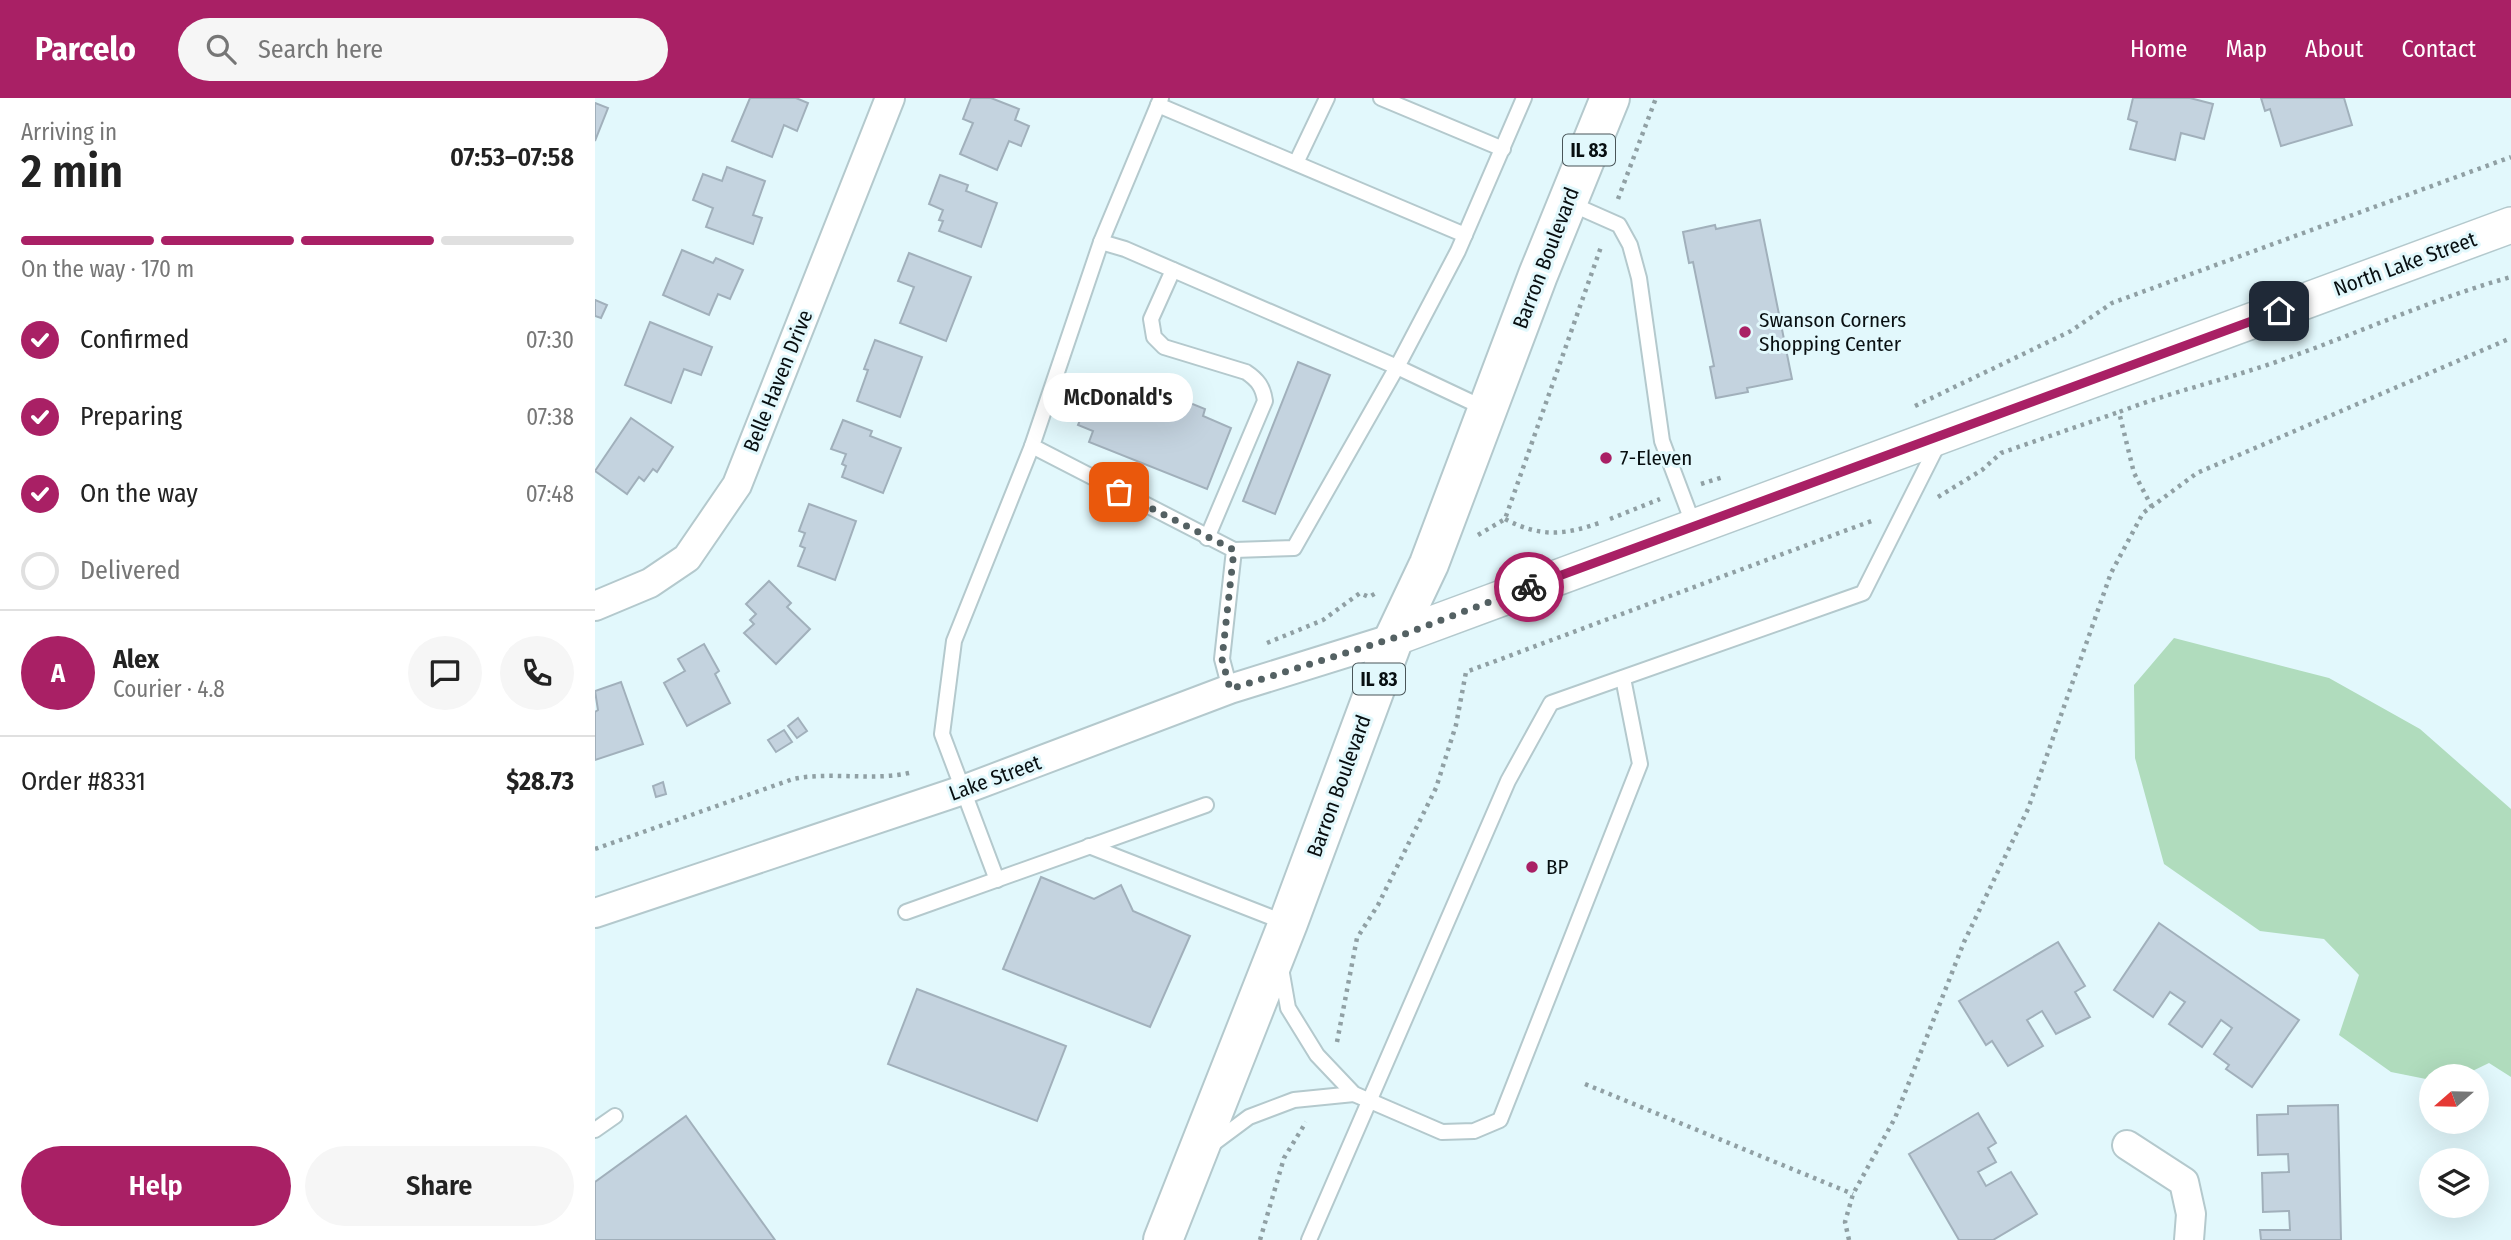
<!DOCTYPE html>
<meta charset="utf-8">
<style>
:root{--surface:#fff;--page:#f6f6f6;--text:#222;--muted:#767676;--line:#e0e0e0;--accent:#a92065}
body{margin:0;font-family:"Fira Sans Condensed",sans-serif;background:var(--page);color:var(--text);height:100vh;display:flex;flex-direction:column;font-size:26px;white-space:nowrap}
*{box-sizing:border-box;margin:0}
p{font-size:23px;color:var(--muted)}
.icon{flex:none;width:38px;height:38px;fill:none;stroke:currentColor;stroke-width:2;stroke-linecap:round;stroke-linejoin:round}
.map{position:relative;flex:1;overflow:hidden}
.sheet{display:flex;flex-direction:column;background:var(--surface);width:595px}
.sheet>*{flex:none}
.needle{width:46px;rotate:250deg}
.buttons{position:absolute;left:1824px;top:966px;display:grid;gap:14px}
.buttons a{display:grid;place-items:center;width:70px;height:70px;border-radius:50%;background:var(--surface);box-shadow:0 7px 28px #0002;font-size:35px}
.pin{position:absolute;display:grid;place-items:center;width:60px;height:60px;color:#fff;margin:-30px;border-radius:14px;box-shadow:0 4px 10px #0006}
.courier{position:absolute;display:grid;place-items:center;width:70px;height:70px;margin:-35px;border:5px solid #a92065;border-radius:50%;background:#fff;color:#222;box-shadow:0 2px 9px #0007}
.bubble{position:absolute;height:49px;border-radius:24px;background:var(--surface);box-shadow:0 7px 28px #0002;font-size:23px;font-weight:600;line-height:49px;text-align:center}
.summary em{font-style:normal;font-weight:600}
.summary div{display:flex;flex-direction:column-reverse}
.summary{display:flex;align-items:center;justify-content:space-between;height:119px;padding:0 21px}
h1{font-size:46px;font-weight:600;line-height:52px}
.bar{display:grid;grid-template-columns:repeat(4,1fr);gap:10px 7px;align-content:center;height:84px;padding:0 21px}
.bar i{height:9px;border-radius:5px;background:var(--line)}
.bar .active{background:var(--accent)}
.bar p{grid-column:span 4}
.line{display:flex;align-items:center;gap:18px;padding:0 21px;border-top:2px solid var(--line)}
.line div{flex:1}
.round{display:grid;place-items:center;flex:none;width:74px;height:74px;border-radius:37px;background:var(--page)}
ol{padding:0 21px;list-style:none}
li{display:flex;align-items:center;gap:21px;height:77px}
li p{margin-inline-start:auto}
li .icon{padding:7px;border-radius:50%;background:var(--accent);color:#fff;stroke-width:4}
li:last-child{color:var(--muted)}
li i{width:38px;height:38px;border:4px solid var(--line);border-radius:50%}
.primary-button{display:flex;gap:14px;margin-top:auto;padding:14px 21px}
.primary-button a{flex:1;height:80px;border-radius:42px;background:var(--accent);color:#fff;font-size:28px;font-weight:600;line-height:80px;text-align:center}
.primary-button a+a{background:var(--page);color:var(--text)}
header{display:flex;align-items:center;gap:42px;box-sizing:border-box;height:98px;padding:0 35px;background:var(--accent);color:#fff}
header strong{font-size:33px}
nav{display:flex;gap:38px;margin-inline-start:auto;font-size:24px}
.search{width:490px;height:63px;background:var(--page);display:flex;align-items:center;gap:18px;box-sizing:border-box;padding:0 24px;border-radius:38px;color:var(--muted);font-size:26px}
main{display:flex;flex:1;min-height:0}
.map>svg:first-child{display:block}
</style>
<header>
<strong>Parcelo</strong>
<div class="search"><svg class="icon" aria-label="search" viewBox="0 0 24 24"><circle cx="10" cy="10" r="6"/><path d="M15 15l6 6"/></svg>Search here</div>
<nav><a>Home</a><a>Map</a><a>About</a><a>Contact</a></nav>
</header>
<main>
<section class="sheet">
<div class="summary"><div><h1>2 min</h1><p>Arriving in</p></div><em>07:53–07:58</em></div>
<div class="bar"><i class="active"></i><i class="active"></i><i class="active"></i><i></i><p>On the way · 170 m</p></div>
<ol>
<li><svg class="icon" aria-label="check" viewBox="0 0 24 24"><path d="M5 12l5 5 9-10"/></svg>Confirmed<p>07:30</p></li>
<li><svg class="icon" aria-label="check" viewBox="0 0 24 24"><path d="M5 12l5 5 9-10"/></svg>Preparing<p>07:38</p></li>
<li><svg class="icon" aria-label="check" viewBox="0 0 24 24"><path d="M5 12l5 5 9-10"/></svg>On the way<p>07:48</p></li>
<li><i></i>Delivered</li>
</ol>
<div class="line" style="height:126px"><b class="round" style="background:var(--accent);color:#fff">A</b><div><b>Alex</b><p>Courier · 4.8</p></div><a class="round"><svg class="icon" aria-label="chat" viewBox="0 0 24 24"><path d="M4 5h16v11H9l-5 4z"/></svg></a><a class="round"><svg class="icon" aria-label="phone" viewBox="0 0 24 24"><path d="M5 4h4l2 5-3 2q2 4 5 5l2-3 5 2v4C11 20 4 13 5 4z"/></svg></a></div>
<div class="line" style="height:91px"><div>Order #8331</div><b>$28.73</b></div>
<div class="primary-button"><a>Help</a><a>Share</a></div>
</section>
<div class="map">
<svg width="1916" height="1142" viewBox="0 0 1916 1142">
<rect width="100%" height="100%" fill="#e2f8fc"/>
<polygon fill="#b0dcbd" points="1579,540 1734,580 1825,631 1916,711 1916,979 1894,965 1867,978 1836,978 1836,982 1796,974 1744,937 1764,877 1729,841 1665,833 1569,766 1540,660 1539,587"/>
<g fill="#c4d3df" stroke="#a1b0bb" stroke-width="2">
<polygon points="155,0 201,0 213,5 202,33 189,27 177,59 137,43"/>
<polygon points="376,0 396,0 424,11 420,22 434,28 426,48 414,43 402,72 365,56 378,25 368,21"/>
<polygon points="1538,0 1595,0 1618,6 1609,41 1586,35 1580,62 1535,51 1542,24 1533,21"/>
<polygon points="1666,0 1749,0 1757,27 1686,48 1675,11 1670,13"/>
<polygon points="0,5 13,10 0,43"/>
<polygon points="132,69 170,83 158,117 167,120 158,146 111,129 118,110 98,102 108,76 127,83"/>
<polygon points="345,77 373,87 371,93 402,105 386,149 344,133 348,123 344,122 348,112 334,106"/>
<polygon points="1165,122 1197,281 1152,290 1153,294 1121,300 1115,269 1119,268 1098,164 1094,165 1088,134 1120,127 1121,131"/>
<polygon points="87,152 118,165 121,160 148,172 135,201 123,196 114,217 68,197"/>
<polygon points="314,155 376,179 351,243 305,225 319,189 303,183"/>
<polygon points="0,202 12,207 6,220 0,218"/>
<polygon points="55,224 117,249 106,277 89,271 76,305 30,287"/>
<polygon points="280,242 327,259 305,319 262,303 273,272 269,271"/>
<polygon points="703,264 735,277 680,416 648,403"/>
<polygon points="534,280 610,311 608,318 636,330 612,391 494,344 498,333 483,327 494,300 509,306 516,289 529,294"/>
<polygon points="36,320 78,349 62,374 58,371 49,383 44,379 32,396 0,373"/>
<polygon points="248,322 277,333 275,338 306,350 288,395 247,379 251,368 247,366 251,356 236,351"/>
<polygon points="214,406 261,423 240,482 203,468 210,450 205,448 210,435 204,433"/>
<polygon points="174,483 196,505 192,509 215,531 181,566 149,535 159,526 155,522 161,516 151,506"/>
<polygon points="109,546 124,573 120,576 135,605 92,628 69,585 90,573 83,561"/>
<polygon points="26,584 48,646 0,662 0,614 3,612 0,593"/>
<polygon points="203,620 212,633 202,640 193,628"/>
<polygon points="189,632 197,644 181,654 173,642"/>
<polygon points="68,684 71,696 61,699 58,688"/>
<polygon points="446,779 499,801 526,787 538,813 595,838 555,929 408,871"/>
<polygon points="1564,825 1704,922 1657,989 1631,971 1634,967 1619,956 1637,930 1626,922 1607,949 1574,926 1590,904 1575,894 1558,919 1519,892"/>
<polygon points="1463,844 1490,888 1480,894 1495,919 1461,936 1447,913 1432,922 1448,948 1413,968 1397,943 1391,947 1364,903"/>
<polygon points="322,891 471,948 442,1023 293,966"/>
<polygon points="1743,1007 1746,1142 1666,1142 1665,1132 1695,1132 1694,1113 1668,1114 1667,1075 1694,1074 1693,1056 1663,1057 1662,1017 1693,1016 1693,1008"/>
<polygon points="1383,1015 1401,1045 1393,1050 1401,1064 1383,1074 1391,1088 1416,1074 1442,1116 1398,1142 1364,1142 1314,1056"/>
<polygon points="91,1018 180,1142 0,1142 0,1084"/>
</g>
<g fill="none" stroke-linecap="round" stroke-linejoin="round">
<g stroke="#b4c9cd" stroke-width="18">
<g id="service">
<polyline points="566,0 506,144 437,348 639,452 627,561 635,591"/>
<polyline points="786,0 908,51"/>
<polyline points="563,7 870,137"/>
<polyline points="701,65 732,0"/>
<polyline points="972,104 1024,127 1035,147 1044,180 1067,343 1099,428"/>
<polyline points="506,144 530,151 802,269 891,311"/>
<path d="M578,172L556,221L559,239L569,249L651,274C663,282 668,289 670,303L612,440"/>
<polyline points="639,452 699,450 802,269 863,153 929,0"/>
<polyline points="494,748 691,825"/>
<polyline points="402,782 347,636 359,543 437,348"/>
<polyline points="311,814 611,707"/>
<polyline points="686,870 693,910 722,957 759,996 847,1034 879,1033 905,1022 1045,666 1028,580"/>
<polyline points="0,1032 20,1018"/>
<polyline points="615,1048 654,1019 699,1002 759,996"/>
<polyline points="714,1142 913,683 956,605 1268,495 1343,346"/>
</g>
</g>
<g stroke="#b4c9cd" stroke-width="32">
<g id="minor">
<polyline points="0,508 55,485 92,460 142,387 295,0"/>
<polyline points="0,815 368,692 635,591 799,540"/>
<polyline points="1532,1047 1589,1084 1596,1116 1594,1142"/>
</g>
</g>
<g stroke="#b4c9cd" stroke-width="38">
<polyline id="tertiary" points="799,540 1916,127"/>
</g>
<g stroke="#b4c9cd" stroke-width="42">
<polyline id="primary" points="568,1142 693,825 799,540 834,466 943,177 1015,0"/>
</g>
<g stroke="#90a0a4" stroke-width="4.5" stroke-dasharray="3.5 5" stroke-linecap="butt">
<polyline points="1023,101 1061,0"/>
<polyline points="1320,308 1476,233 1517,205 1916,59"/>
<polyline points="1106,386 1128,379"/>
<polyline points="1343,399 1387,372 1406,355 1524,314"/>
<path d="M1557,409L1539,375L1524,314C1576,294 1629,282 1681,264C1760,237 1836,201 1916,179"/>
<path d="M910,421C946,440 970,437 1007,424"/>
<polyline points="1015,421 1065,401"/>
<polyline points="883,437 910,421 1007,146"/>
<polyline points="672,545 728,522 765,495 774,499 781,495"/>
<path d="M0,751L198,681C237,673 279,684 318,674"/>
<polyline points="742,944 762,840 783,807 841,690 861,627 871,574 1279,422"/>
<polyline points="990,986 1258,1096"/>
<polyline points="665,1142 689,1060 711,1024"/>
<polyline points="1254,1142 1250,1124 1258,1096 1300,1020 1369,844 1433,711 1516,475 1548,415 1602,375 1916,240"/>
</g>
<use href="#service" stroke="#fff" stroke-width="14"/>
<use href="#minor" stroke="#fff" stroke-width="28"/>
<use href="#tertiary" stroke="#fff" stroke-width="35"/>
<use href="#primary" stroke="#fff" stroke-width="38"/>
</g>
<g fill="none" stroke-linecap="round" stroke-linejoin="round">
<polyline stroke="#546163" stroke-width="7" stroke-dasharray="0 12.6" points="524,394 639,452 627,561 635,591 799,540 934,489"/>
<polyline stroke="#a92065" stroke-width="9" points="934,489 1684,213"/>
</g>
<g fill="#a92065" stroke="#e2f8fc" stroke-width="2.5">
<circle cx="1150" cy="234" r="7"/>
<circle cx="1011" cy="360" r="7"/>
<circle cx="937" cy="769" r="7"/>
</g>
<g text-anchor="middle" stroke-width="6" stroke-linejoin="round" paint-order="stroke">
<g fill="#e2f8fc" stroke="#495558" stroke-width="2">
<rect x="968" y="36.5" width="52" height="31" rx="5"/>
<rect x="758" y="565.5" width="52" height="31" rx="5"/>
</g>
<g font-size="19" font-weight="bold" fill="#080f11">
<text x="994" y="59">IL 83</text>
<text x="784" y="588">IL 83</text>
</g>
<g font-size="21" fill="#080f11" stroke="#e2f8fc">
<text transform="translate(951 160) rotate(-69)" y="7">Barron Boulevard</text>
<text transform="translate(1810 166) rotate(-20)" y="7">North Lake Street</text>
<text transform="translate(183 283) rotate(-68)" y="7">Belle Haven Drive</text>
<text transform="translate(400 680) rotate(-20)" y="7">Lake Street</text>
<text transform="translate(744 688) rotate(-70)" y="7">Barron Boulevard</text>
</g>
<g font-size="21" fill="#080f11" stroke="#e2f8fc" text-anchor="start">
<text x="1164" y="229">Swanson Corners<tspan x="1164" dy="24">Shopping Center</tspan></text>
<text x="1025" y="367">7-Eleven</text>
<text x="951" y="776">BP</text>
</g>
</g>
</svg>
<div class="buttons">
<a><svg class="needle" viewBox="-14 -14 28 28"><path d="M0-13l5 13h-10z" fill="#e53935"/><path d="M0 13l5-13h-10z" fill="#767676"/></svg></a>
<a><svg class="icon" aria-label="layers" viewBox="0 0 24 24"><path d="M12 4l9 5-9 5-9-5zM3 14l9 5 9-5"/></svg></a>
</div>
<div class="pin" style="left:524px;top:394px;background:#ea580c"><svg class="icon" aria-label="bag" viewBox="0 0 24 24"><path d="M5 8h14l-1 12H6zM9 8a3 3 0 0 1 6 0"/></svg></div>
<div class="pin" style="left:1684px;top:213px;background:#1f2937"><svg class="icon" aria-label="home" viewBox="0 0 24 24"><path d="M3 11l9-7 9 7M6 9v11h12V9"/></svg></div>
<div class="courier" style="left:934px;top:489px"><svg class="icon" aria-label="bike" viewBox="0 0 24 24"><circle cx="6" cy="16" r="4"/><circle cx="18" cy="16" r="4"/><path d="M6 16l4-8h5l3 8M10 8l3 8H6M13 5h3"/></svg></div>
<div class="bubble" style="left:448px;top:275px;width:150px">McDonald's</div>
</div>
</main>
